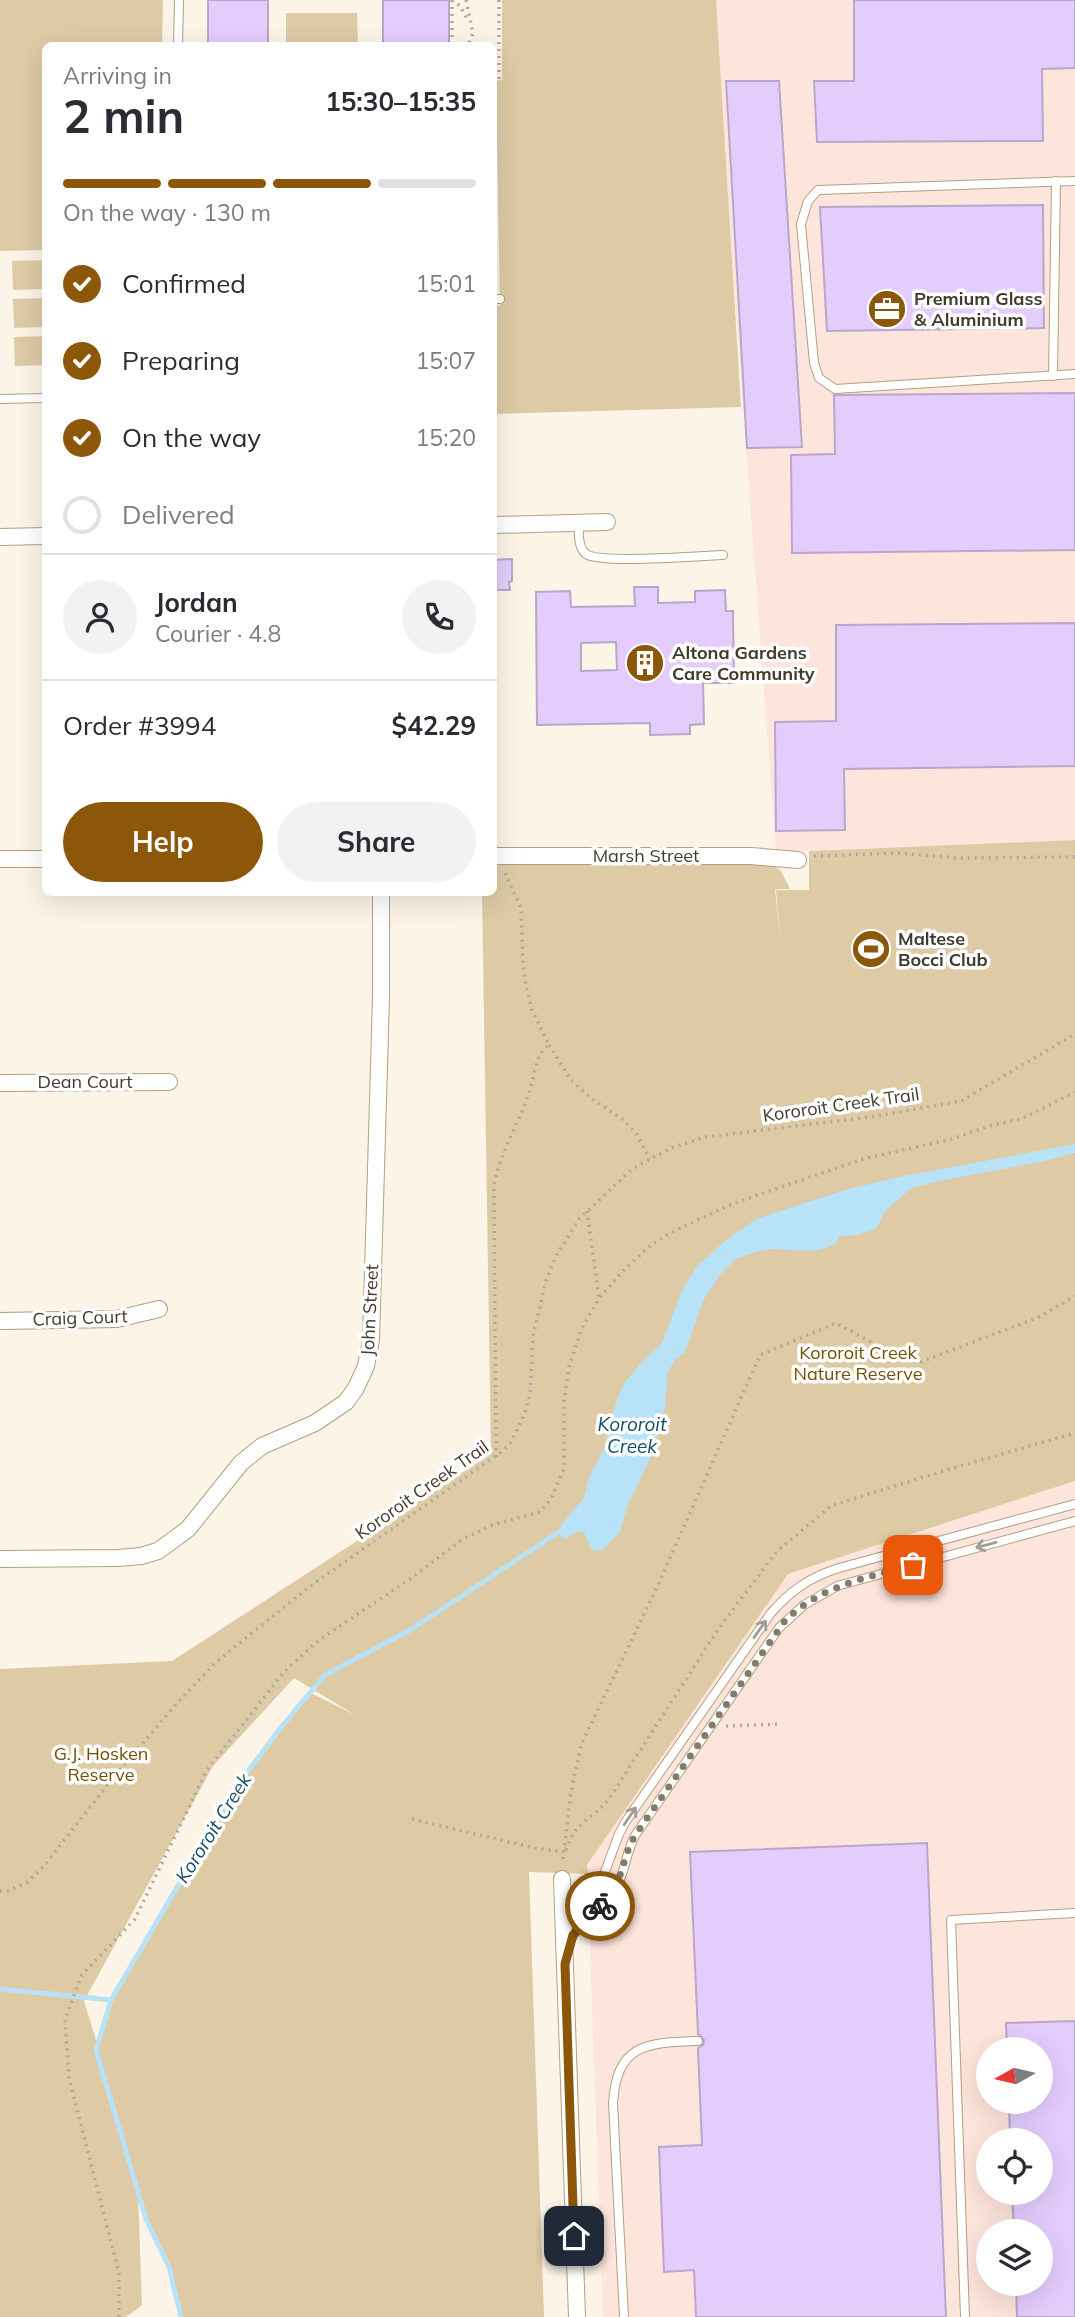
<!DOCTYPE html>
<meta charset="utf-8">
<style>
:root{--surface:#fff;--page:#f2f2f3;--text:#2b2b33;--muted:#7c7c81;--line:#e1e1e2;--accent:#8d5709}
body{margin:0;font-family:Mulish,sans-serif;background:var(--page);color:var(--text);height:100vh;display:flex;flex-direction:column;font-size:26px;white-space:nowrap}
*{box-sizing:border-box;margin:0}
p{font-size:23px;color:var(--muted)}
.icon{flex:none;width:38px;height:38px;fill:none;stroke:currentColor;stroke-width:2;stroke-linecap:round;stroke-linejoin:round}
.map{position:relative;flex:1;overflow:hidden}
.drawer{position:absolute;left:42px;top:42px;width:455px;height:854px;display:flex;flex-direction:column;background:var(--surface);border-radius:10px;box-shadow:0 7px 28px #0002}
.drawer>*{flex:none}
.needle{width:46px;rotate:262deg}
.tools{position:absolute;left:976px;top:2037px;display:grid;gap:14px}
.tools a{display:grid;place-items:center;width:77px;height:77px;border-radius:50%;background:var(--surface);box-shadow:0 7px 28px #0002;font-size:35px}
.pin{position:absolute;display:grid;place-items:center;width:60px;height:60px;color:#fff;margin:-30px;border-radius:14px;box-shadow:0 4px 10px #0006}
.courier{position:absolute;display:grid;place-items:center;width:70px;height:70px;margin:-35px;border:5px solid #8d5709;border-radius:50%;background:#fff;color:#222;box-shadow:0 2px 9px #0007}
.head em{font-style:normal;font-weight:700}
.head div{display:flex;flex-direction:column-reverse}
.head{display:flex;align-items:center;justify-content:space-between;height:119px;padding:0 21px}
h1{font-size:46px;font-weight:700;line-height:52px}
.bar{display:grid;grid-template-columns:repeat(4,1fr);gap:10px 7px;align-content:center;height:84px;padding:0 21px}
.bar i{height:9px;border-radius:5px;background:var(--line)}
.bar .active{background:var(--accent)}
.bar p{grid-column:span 4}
.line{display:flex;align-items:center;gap:18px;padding:0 21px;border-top:2px solid var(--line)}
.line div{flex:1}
.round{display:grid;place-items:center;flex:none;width:74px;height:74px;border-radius:37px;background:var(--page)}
ol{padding:0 21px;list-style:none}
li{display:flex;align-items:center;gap:21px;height:77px}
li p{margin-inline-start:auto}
li .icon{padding:7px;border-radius:50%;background:var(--accent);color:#fff;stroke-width:4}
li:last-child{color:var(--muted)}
li i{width:38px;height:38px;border:4px solid var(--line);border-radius:50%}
.button{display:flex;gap:14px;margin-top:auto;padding:14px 21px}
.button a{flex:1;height:80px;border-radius:42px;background:var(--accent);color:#fff;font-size:28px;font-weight:700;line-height:80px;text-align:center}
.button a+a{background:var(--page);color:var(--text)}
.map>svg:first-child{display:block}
</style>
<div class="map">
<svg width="1075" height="2317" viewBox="0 0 1075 2317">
<rect width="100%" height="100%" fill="#fcf4e7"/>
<g fill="#fee5dc" fill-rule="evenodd">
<polygon points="713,0 1075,0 1075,840 776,852"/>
<path d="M1075,1481V2317H603L587,1865L788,1574ZM989,2049H1041V2102H989ZM989,2140H1041V2193H989ZM989,2231H1041V2284H989Z"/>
</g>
<g fill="#decaa5" fill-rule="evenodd">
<polygon points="0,0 163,0 162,45 46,46 45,250 0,251"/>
<polygon points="502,0 716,0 741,407 494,414 494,306 500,306 496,81 502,80"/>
<polygon points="286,13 357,13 358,45 286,45"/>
<polygon points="45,260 45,289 13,290 12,261"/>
<polygon points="45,298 45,327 14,328 13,299"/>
<polygon points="45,336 45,365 15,366 14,337"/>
<path d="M1075,840V1481L788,1574L587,1865L588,1874L529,1872L544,2317H181L169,2267L146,2219L138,2194L142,2305L126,2317H0V1669L172,1661L491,1454L482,893L494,892V864L769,863L781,871L790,889H775L780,941L776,890H809V851ZM294,1678L355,1715L311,1693L234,1790L111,2000L97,2043L84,2001L213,1766Z"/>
</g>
<polygon fill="#b8e2f7" points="1075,1144 1075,1153 1045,1161 939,1181 912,1188 886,1210 876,1229 858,1235 839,1236 837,1242 827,1248 811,1251 772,1249 755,1252 736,1259 720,1275 704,1299 685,1352 675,1360 668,1372 665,1408 654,1450 627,1507 620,1532 603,1550 592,1551 584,1532 576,1532 566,1539 561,1537 561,1525 584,1498 588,1480 604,1449 617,1399 625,1382 641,1363 662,1343 683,1288 697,1266 725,1241 756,1219 845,1190 899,1177"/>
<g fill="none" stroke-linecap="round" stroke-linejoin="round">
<g stroke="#b8e2f7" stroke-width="5">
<polyline points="0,1989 111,2000"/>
<polyline points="181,2317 169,2267 146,2219 96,2050 111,2000 234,1790 282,1726 325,1675 410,1630 565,1528"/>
</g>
</g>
<g fill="#e4cdfd" stroke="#b7a7c9" stroke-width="2" fill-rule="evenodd">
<rect x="208" y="0" width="60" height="46"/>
<rect x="383" y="0" width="66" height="46"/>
<polygon points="854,0 1075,0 1075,68 1042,69 1043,141 817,142 814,81 854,81"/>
<polygon points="726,81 779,81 802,447 747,448"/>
<polygon points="1043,205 1044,328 827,331 820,207"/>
<polygon points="1075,393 1075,550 792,553 791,455 835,454 834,395"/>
<polygon points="512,559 512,581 509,582 510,590 494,590 494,560"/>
<path d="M634,587H658V603L695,602V591L725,590L726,611H733L734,683H703L704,724L690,725V734L650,735V723L537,725L536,592L570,591L571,607L635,606ZM616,642L617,670L581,671V643Z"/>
<polygon points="1075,623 1075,766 844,769 845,830 776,831 775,722 836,721 836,625"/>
<polygon points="927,1843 946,2317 696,2317 694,2270 664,2272 659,2147 702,2145 698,2048 703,2045 704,2040 698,2034 690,1852"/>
<polygon points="1075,2021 1075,2317 1017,2317 1016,2284 1041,2284 1041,2231 1014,2231 1012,2193 1041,2193 1041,2140 1010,2140 1009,2102 1041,2102 1041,2049 1007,2049 1006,2023"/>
</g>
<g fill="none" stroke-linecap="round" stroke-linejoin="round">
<g stroke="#b2a07f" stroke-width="10">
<g id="lane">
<polyline points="178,46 179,0"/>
<polyline points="1075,181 818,190 808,201 801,224 814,363 819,378 835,389 1075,374"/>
<polyline points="494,299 500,299"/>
<polyline points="1053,376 1056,181"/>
<polyline points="0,399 46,398"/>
<path d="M579,522C579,532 577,546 586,554C599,564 701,556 723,555"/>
<path d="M567,1926L603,1877L619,1834L626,1821L771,1613C790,1591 810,1577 839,1568L1075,1504"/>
<path d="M568,1946C576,1922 600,1911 614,1891C626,1874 625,1852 636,1834L779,1628L804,1605L837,1586L1075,1521"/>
<path d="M624,2317L613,2103C617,2043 647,2043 698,2041"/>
<polyline points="965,2317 951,1920 1075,1913"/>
</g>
</g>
<g stroke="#b2a07f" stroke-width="18">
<g id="street">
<polyline points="494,525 607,522"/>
<polyline points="0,537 46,536"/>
<polyline points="494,856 751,856 798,860"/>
<polyline points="0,859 46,859"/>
<polyline points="0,1083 169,1082"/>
<polyline points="0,1321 117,1319 159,1309"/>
<polyline points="0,1559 118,1558 141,1556 158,1551 188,1529 241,1463 262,1446 315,1423 346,1402 356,1388 366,1366 371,1340 381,997 381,892"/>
<polyline points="562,1879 577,2317"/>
</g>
</g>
<g stroke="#b1a99c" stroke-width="3.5" stroke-dasharray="2 5" stroke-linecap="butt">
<polyline points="452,0 452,46"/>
<polyline points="452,0 460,6 468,20"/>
<polyline points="466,0 473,33 468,46"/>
<polyline points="499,0 499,80"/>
<polyline points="814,856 899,853 957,858 1075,857"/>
<polyline points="549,1045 571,1080 591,1098 622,1119 636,1133 650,1159"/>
<polyline points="587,1211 599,1298"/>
<path d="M496,1457L494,1185C501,1147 525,1115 533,1078C536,1066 538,1052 549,1045L532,1010L526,986L523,963L521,908L504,871"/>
<polyline points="726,1726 781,1724"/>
<polyline points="412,1819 535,1848 563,1852"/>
<path d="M566,1850C576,1820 592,1820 609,1799L719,1628L777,1551L831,1506L933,1474L1075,1433"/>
<polyline points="563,1859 571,1792 581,1745 659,1583 760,1355 836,1323 891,1353 918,1363 1039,1317 1075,1296"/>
<polyline points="0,1891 8,1891 28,1882 44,1866 109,1783 179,1701 215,1663 309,1587 504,1450 511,1442 525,1413 530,1394 533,1336 546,1281 556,1256 579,1219 632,1169 671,1148 705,1137 870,1117 961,1101 1075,1034"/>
<polyline points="119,2317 119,2273 69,2078 65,2020 81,1976 135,1919 207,1770 284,1672 319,1640 413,1577 461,1540 493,1525 540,1512 551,1499 564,1468 564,1400 569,1367 582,1328 599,1298 625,1269 652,1244 676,1230 732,1204 863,1159 952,1139 992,1125 1021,1119 1075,1092"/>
</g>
<use href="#lane" stroke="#fff" stroke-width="8"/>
<use href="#street" stroke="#fff" stroke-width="16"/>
</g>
<defs><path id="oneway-shaft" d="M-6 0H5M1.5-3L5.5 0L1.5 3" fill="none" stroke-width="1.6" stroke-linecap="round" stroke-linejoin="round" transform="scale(1.75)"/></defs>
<g stroke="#a09c96">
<use href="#oneway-shaft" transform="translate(986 1545) rotate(165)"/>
<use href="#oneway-shaft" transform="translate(760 1629) rotate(-55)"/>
<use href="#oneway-shaft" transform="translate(630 1816) rotate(-56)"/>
</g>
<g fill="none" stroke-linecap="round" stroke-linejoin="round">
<path stroke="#837b6e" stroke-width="7" stroke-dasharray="0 12.6" d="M600,1906C625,1883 620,1860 636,1834L784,1622C819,1586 866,1578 913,1565"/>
<polyline stroke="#8d5709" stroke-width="9" points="574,2236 565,1964 573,1935 600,1906"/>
</g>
<defs>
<g id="office-disc" transform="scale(2.0125)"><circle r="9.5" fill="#8d5709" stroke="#fff"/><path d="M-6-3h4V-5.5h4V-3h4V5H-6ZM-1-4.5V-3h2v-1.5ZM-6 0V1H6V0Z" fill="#fff"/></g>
<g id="building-disc" transform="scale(2.0125)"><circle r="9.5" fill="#8d5709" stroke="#fff"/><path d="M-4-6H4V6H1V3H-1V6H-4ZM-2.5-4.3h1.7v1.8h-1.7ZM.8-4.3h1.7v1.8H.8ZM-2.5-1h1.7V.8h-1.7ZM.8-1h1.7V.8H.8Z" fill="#fff"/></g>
<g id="stadium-disc" transform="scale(2.0125)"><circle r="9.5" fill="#8d5709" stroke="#fff"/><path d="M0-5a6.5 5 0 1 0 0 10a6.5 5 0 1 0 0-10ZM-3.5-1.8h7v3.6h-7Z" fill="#fff"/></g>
</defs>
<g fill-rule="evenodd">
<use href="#office-disc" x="887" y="309"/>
<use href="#building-disc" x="645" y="663"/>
<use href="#stadium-disc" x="871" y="949"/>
</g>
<g text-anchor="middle" stroke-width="7" stroke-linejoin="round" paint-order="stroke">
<g font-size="18" font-weight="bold" fill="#423a2d" stroke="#fff" text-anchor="start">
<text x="914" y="305">Premium Glass<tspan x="914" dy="21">&amp; Aluminium</tspan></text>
<text x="672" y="659">Altona Gardens<tspan x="672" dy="21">Care Community</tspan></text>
<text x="898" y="945">Maltese<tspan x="898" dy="21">Bocci Club</tspan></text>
</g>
<g font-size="18" fill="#423a2d" stroke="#fff">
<text x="646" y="862">Marsh Street</text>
<text x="85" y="1088">Dean Court</text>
<text transform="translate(841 1105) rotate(-8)" y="6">Kororoit Creek Trail</text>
<text transform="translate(370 1310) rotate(-87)" y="6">John Street</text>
<text transform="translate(80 1318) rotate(-2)" y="6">Craig Court</text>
<text transform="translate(422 1490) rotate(-35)" y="6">Kororoit Creek Trail</text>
</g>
<g font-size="18" fill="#715001" stroke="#fff">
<text x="858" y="1359">Kororoit Creek<tspan x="858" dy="21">Nature Reserve</tspan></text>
<text x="101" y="1760">G.J. Hosken<tspan x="101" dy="21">Reserve</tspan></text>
</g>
<g font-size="19" font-style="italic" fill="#124e65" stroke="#fff">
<text x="632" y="1431">Kororoit<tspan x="632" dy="22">Creek</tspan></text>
<text transform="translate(213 1828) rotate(-58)" y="7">Kororoit Creek</text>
</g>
</g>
</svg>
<div class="tools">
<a><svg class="needle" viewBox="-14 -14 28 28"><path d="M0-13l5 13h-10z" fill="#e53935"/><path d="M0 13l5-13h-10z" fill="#7c7c81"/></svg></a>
<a><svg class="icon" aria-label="locate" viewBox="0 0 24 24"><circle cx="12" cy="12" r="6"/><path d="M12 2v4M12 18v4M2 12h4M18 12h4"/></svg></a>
<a><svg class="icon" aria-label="layers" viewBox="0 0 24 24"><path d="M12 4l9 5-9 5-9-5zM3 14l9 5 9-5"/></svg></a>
</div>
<div class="pin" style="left:913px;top:1565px;background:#ea580c"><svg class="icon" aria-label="bag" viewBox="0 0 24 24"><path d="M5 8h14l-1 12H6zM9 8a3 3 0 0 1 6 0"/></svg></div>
<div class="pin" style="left:574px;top:2236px;background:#1f2937"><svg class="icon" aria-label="home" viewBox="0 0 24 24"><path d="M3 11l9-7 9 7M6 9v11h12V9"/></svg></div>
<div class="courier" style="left:600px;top:1906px"><svg class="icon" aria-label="bike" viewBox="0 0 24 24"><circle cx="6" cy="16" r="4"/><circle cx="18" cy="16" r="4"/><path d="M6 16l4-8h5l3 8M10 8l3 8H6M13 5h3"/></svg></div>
<section class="drawer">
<div class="head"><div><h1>2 min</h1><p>Arriving in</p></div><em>15:30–15:35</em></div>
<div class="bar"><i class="active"></i><i class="active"></i><i class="active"></i><i></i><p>On the way · 130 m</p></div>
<ol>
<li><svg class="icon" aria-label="check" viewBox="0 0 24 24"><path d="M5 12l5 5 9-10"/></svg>Confirmed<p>15:01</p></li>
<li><svg class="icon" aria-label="check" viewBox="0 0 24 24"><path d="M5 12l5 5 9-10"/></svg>Preparing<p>15:07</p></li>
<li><svg class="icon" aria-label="check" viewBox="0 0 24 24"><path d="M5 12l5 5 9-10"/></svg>On the way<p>15:20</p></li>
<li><i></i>Delivered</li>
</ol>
<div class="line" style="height:126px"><a class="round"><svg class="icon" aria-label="person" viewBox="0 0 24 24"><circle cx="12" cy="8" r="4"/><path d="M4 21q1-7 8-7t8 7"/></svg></a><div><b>Jordan</b><p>Courier · 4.8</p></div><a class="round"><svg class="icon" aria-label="phone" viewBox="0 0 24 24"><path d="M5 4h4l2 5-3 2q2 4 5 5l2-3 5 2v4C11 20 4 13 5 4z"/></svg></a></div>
<div class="line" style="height:91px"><div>Order #3994</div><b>$42.29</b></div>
<div class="button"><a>Help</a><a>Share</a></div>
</section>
</div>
